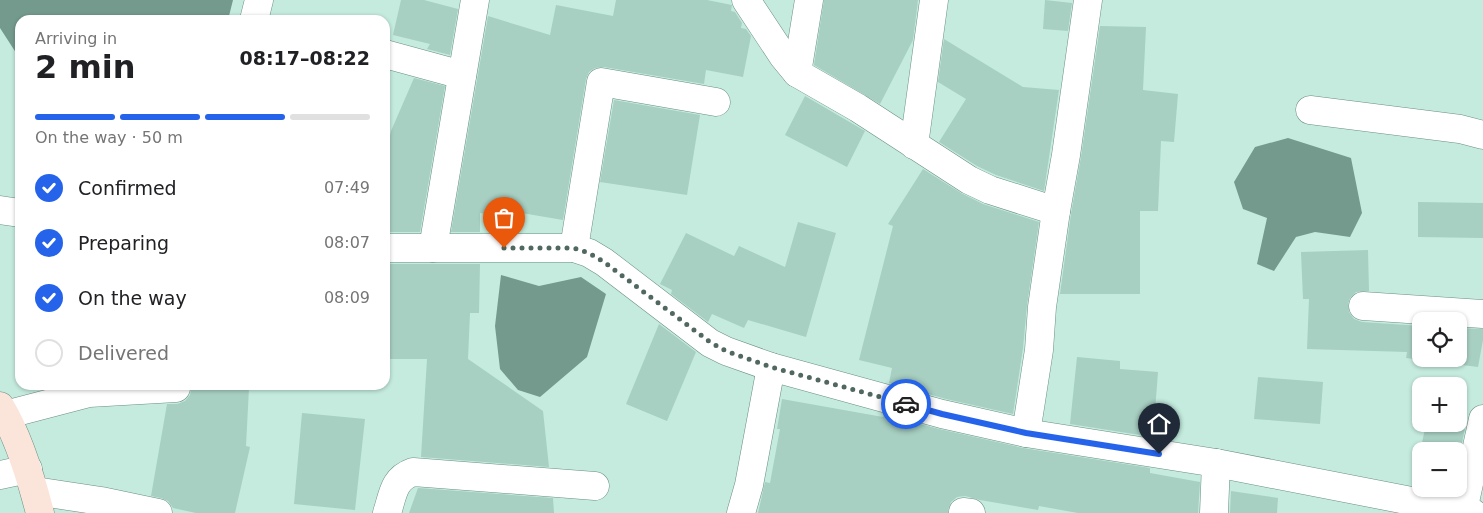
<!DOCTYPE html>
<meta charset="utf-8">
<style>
:root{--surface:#fff;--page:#f2f2f2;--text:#202124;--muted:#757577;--line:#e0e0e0;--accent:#2563eb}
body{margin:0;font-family:"DejaVu Sans",sans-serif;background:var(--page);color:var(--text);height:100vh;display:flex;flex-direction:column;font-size:19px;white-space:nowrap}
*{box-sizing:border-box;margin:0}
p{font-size:16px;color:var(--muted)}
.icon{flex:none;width:28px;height:28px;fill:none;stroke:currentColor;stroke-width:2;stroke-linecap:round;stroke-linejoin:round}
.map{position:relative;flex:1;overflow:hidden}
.sheet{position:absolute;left:15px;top:15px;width:375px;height:375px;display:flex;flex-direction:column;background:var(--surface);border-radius:15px;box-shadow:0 1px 4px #0004}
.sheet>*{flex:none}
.controls{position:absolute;left:1412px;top:312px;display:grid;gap:10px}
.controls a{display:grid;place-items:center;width:55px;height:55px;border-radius:10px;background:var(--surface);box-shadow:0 1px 4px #0004;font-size:25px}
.pin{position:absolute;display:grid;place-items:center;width:42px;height:42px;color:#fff;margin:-51px -21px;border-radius:50% 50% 50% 0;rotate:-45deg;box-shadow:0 0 5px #0007}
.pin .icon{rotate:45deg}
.courier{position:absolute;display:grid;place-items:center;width:50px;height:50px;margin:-25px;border:4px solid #2563eb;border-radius:50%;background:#fff;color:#222;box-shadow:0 1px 6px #0007}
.summary em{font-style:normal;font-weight:800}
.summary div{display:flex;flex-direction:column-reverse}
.summary{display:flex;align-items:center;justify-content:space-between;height:85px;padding:0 20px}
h1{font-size:32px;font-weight:800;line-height:38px}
.bar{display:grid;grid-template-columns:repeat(4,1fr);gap:8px 5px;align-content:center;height:60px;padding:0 20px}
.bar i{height:6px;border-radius:4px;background:var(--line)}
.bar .current{background:var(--accent)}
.bar p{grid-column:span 4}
ol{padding:0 20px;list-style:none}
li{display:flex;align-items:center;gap:15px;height:55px}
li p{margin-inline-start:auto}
li .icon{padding:5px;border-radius:50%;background:var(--accent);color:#fff;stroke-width:4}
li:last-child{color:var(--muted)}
li i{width:28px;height:28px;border:2px solid var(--line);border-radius:50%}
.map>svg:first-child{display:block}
</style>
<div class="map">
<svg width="1483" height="513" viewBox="0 0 1483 513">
<rect width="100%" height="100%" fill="#c4ebde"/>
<g fill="#749a8e">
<polygon points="0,0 233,0 228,20 20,20 20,59 0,28"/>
<polygon points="1288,138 1351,158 1362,213 1350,237 1315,232 1296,237 1274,271 1257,264 1267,218 1243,209 1234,182 1255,147"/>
<polygon points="501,275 539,286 581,277 606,294 587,357 540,397 518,390 500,369 495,326"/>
</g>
<g fill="#a7cfc2">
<polygon points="401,0 424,0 458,9 450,55 427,49 430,44 393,35"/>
<polygon points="616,0 707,0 732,5 731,11 735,12 742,23 741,28 746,29 751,36 743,77 706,70 704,84 604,67 595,68 589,72 586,79 563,220 510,211 509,217 480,213 480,232 451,232 488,16 550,35 556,5 613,16"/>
<polygon points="824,0 918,0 913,40 880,104 814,65"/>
<polygon points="1045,0 1072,3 1068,31 1043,29"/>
<polygon points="1100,26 1146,27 1143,90 1178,94 1174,142 1161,141 1158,211 1140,211 1140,294 1060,294 1071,214 1081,157"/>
<polygon points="944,39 1023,87 1059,90 1044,191 996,175 977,166 939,142 966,99 938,82"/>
<polygon points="414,78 445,86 420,232 385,232 385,158 391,131"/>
<polygon points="805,96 865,131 847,167 785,135"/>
<polygon points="614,100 700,115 687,195 600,182"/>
<polygon points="923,169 961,193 983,204 1039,222 1027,305 1023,348 1013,414 946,399 889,383 892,368 859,360 893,226 888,224"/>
<polygon points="1418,202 1483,203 1483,238 1418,237"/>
<polygon points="798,222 836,233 806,337 748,320 744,328 712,314 708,322 671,294 672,290 660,284 686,233 734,256 739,246 785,267"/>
<polygon points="1368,250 1369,291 1356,292 1350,298 1348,304 1349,312 1354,319 1362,322 1421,326 1421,359 1459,359 1459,328 1483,329 1483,340 1478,367 1406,358 1407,352 1307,349 1309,299 1303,299 1301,252"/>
<polygon points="385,264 480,264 479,313 470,313 468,359 543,411 549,467 421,457 427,359 385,359"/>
<polygon points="659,324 696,352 667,421 626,404"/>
<polygon points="1077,357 1120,361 1120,369 1158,372 1153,437 1070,424"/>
<polygon points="1258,377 1323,382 1320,424 1254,419"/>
<polygon points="192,385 249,388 246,446 250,447 235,513 196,513 173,508 168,501 161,498 151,496 167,404 177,404 185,401 190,395"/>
<polygon points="782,399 883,417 884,414 939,429 1023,448 1150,468 1150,473 1200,482 1198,513 1078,513 1039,506 1038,510 980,500 965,496 957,497 951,502 948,510 948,513 758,513 765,482 770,483 780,429 777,429"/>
<polygon points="302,413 365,419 355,510 294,504"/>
<polygon points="1426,424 1466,424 1459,457 1459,451 1421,451 1421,487 1413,485"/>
<polygon points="418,488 553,498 554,513 409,513"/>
<polygon points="1231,491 1278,498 1277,513 1230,513"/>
</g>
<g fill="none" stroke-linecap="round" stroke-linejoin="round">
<g stroke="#6b8f83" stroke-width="29">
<g id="minor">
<polyline points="746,0 783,56 797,73 858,108 969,180 990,190 1056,211"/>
<polyline points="254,20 259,0"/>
<polyline points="385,54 462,75"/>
<polyline points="797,73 809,0"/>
<polyline points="1310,110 1460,129 1483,135"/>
<polyline points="914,145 934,0"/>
<polyline points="0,210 20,213"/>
<polyline points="385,248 574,248 589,253 604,262 710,343 726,351 771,367 942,414 1026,433 1216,463 1473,513"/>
<polyline points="433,248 475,0"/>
<polyline points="574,248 601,82 716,102"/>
<polyline points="1363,306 1483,314"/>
<polyline points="5,415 89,393 176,388 176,385"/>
<polyline points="1026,433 1039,350 1042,307 1056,211 1066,155 1088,0"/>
<polyline points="0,475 28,469"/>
<polyline points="35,491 101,501 158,513"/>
<polyline points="1463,511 1483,419"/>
<polyline points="963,512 971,513"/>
<path d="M387,513C393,495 393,479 413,472L595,486"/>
<polyline points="741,513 749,485 771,367"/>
<polyline points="1214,513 1216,463"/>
</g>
</g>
<g stroke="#6b8f83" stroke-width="29">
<path id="secondary" d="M0,406C19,437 31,478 40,513"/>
</g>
<use href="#minor" stroke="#fff" stroke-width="28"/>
<use href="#secondary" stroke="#fbe5da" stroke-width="28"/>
</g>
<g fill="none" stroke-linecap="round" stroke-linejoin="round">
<polyline stroke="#506861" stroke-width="5" stroke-dasharray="0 9" points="504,248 574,248 589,253 604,262 710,342 726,351 771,367 906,404"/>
<polyline stroke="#2563eb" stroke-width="6" points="906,404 942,414 1026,433 1159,454"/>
</g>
</svg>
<div class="controls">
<a><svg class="icon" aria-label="locate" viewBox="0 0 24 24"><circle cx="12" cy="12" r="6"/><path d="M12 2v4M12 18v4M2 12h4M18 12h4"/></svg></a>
<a>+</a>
<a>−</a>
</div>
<div class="pin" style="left:504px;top:248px;background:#ea580c"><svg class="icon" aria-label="bag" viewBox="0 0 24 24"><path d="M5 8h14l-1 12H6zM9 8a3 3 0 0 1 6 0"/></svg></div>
<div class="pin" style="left:1159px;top:454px;background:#1f2937"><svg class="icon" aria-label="home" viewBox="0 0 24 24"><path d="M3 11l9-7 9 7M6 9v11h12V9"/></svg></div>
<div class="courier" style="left:906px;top:404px"><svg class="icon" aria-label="car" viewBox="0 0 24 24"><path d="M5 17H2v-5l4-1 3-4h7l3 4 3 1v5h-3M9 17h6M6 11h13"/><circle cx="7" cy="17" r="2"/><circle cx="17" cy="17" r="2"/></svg></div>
<section class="sheet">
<div class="summary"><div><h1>2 min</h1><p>Arriving in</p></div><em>08:17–08:22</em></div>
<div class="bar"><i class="current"></i><i class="current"></i><i class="current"></i><i></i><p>On the way · 50 m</p></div>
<ol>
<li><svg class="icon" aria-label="check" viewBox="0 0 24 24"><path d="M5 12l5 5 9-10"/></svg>Confirmed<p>07:49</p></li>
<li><svg class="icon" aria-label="check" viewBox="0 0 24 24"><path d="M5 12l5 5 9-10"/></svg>Preparing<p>08:07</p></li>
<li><svg class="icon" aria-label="check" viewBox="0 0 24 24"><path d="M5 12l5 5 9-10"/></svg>On the way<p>08:09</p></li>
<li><i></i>Delivered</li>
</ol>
</section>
</div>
